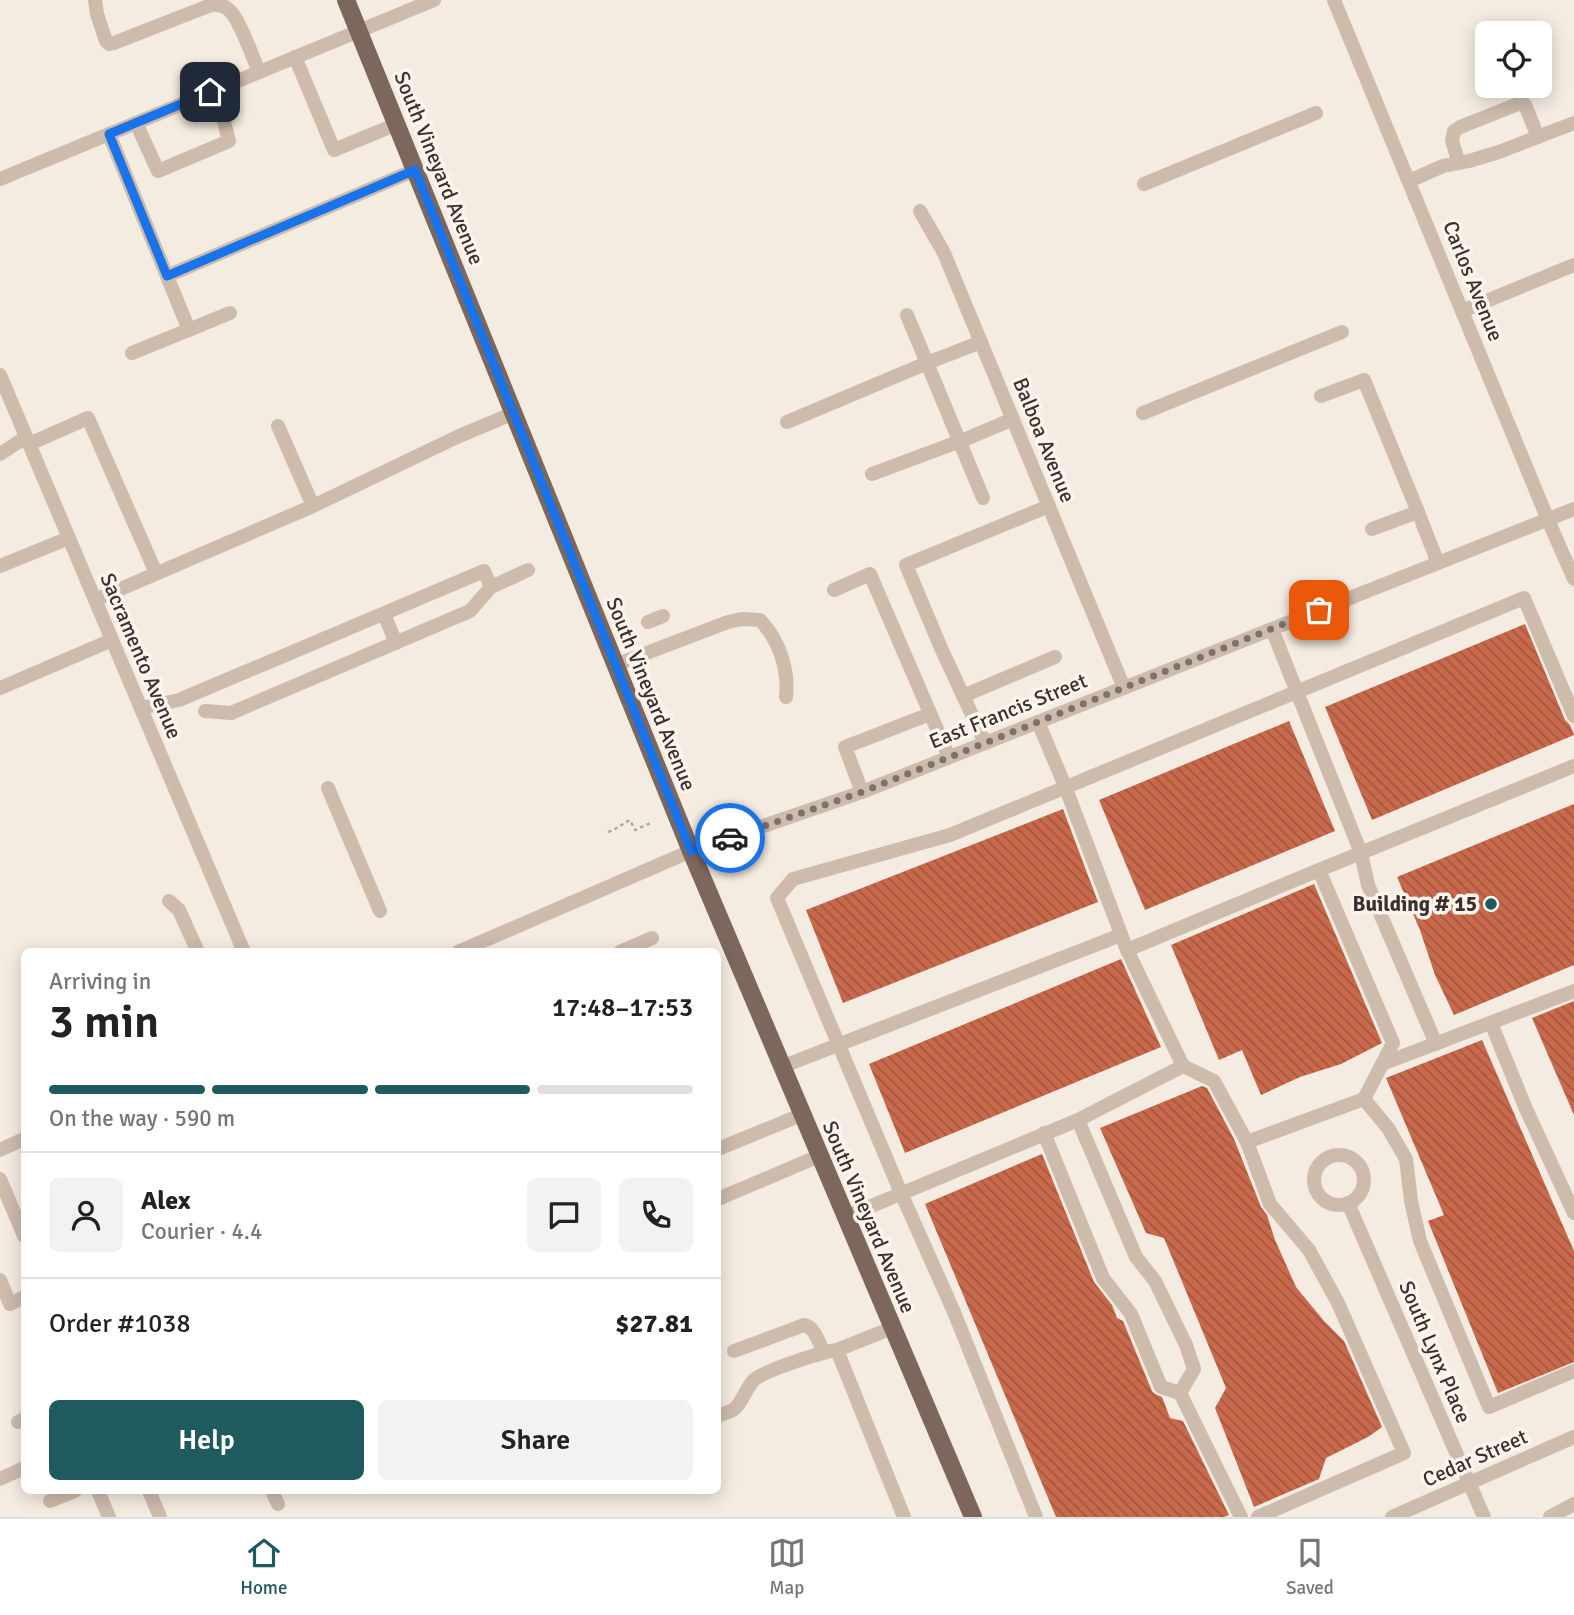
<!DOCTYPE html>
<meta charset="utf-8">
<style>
:root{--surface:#fff;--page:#f2f2f2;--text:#222;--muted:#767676;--line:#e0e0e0;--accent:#1f5a5e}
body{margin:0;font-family:Signika,sans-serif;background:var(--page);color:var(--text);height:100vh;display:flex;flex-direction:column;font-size:26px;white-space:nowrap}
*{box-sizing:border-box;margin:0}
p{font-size:23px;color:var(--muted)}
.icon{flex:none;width:38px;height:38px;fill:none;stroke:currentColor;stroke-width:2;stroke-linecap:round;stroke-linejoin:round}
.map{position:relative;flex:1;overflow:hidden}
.details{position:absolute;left:21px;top:948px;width:700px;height:546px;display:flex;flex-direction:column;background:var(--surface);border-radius:10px;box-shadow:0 4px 18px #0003}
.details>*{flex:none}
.controls{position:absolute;left:1475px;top:21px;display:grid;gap:14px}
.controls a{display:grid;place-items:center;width:77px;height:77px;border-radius:10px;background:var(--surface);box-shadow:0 4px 18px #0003;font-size:35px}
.pin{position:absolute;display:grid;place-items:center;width:60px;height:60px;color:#fff;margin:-30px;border-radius:14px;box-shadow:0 4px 10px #0006}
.courier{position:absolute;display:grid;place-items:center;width:70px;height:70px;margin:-35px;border:5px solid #1a73e8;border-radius:50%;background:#fff;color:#222;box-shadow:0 2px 9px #0007}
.overview em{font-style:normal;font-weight:600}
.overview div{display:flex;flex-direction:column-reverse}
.overview{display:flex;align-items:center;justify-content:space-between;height:119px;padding:0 28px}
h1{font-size:46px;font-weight:600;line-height:52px}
.bar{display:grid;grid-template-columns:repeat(4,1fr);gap:10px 7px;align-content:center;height:84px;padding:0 28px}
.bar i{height:9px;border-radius:5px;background:var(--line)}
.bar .active{background:var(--accent)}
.bar p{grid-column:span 4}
.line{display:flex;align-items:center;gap:18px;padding:0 28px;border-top:2px solid var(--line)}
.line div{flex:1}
.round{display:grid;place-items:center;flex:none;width:74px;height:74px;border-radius:10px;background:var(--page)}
.action{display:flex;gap:14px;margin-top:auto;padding:14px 28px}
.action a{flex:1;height:80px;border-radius:10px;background:var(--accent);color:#fff;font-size:28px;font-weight:600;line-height:80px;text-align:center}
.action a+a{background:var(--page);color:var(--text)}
.menu{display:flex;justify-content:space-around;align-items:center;height:98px;border-top:2px solid var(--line);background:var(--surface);font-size:19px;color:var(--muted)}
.menu a{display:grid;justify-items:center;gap:4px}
.menu .active{color:var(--accent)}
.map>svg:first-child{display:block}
</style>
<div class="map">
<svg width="1574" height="1517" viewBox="0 0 1574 1517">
<defs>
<pattern id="building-back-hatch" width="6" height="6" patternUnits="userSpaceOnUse" patternTransform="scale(1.75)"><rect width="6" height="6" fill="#c8694b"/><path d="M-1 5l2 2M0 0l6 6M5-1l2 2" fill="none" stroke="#a4573f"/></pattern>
</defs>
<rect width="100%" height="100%" fill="#f4ebe1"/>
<g fill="url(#building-back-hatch)">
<polygon points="1525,624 1565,720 1570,725 1574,735 1372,820 1325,707"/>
<polygon points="1289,721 1335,831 1145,910 1099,800"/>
<polygon points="1574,804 1574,965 1454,1015 1435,975 1420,930 1397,877"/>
<polygon points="1063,809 1098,902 843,1003 806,910"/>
<polygon points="1314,884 1382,1043 1341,1064 1300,1077 1261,1095 1242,1050 1219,1060 1171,945"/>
<polygon points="1121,959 1161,1047 905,1153 869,1064"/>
<polygon points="1574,1001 1574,1115 1532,1018"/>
<polygon points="1482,1040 1574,1251 1574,1362 1498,1393 1428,1221 1444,1215 1386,1078"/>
<polygon points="1202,1086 1207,1088 1234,1139 1261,1207 1267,1215 1275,1240 1296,1287 1324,1321 1344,1341 1382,1427 1368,1437 1326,1458 1319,1479 1254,1507 1215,1408 1226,1388 1164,1238 1146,1233 1100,1128"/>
<polygon points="1042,1154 1094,1282 1112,1305 1117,1318 1123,1321 1152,1391 1155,1394 1162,1397 1170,1418 1183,1421 1229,1515 1224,1517 1056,1517 925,1204"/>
</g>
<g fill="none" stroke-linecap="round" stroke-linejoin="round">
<path stroke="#b9a596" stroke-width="2.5" stroke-dasharray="3.5 3.5" stroke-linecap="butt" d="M608,832C617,829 622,824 630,820L635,830L653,822"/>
<g stroke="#cdbbac" stroke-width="14">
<path d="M95,0L97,14L106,41L109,44L114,43L211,5C217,4 223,5 228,9C239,17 253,58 259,72"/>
<polyline points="1334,0 1548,520 1574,579"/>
<polyline points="295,57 334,150 397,124"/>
<polyline points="136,123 158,171 229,141 223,118 210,92"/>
<polyline points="109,134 189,330"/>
<polyline points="1459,163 1452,141 1454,131 1460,127 1518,104 1525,105 1538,137"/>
<polyline points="0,179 434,0"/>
<polyline points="1409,181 1443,166 1469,161 1499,152 1574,123"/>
<polyline points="1144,184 1316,113"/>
<polyline points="920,211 944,253 1124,688"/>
<polyline points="167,276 415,170"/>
<polyline points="1462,311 1574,265"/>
<polyline points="981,342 927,363 983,498"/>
<polyline points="132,353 230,313"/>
<polyline points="0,375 244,952"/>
<polyline points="1321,396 1364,380 1418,512"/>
<polyline points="1143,413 1342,332"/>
<polyline points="787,422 927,363 907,315"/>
<polyline points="29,444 88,418 156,573"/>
<polyline points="0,454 26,437"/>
<polyline points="872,474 966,439 1013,419"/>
<polyline points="313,506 457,437 514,413"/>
<polyline points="1372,529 1418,512 1438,563"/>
<polyline points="0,566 69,538"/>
<polyline points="834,590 870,574 949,757"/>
<polyline points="95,600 313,506 278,426"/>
<polyline points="384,614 396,643"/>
<polyline points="648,622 663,616"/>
<polyline points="1272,629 1361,853 1368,885 1436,1044"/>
<path d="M615,665L728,622L742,619L760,620C779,640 789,669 786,697"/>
<polyline points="0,688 112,640"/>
<polyline points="963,696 1055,657"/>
<polyline points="141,708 179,700 484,571 491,587"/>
<polyline points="205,711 231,713 470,611 491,587 528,570"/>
<polyline points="985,743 941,648 906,565 1049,506"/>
<polyline points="328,788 380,911"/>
<polyline points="862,792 845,747 930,714"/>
<polyline points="169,901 179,910 198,952"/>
<polyline points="1127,950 1319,870"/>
<polyline points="458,952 691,851 862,792 1574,509"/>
<polyline points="620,952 652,938"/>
<polyline points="1491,1023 1526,1109 1574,1213"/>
<polyline points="1382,1064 1574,991"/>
<polyline points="1183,1066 1214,1081 1247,1142"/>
<polyline points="781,1067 1121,935"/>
<polyline points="1364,1099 1388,1128 1406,1159 1411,1201 1420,1241 1489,1407 1574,1371"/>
<polyline points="1078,1120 1136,1257 1155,1281 1186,1345 1194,1369 1180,1393"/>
<polyline points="1044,1133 1103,1278 1131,1314 1161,1387 1180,1393 1241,1517"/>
<polyline points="718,1149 801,1115"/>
<polyline points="0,1150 24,1139"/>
<circle cx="1339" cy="1180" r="25"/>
<polyline points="0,1179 24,1236"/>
<polyline points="718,1199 819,1156"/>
<polyline points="1348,1203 1484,1517"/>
<polyline points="845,1217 1078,1120 1183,1066 1127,950 1065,786 1038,722"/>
<polyline points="0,1280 10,1304 24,1297"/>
<polyline points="892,1328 837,1350 904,1517"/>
<path d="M734,1351L804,1325C815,1327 818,1342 824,1352"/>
<path d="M718,1416C722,1414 729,1412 733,1410C743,1403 745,1388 755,1379C767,1370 821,1352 837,1350"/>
<polyline points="18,1422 24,1419"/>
<polyline points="0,1479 24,1468"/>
<polyline points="98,1491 109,1517"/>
<polyline points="149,1491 160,1517"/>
<polyline points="272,1491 278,1504"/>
<polyline points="50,1501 75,1491"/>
<polyline points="1036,1517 954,1312 901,1193 777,898 793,879 950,835 1524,598 1574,716"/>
<polyline points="1258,1517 1404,1453 1338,1303 1309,1250 1270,1204 1247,1142 1364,1099 1393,1043 1319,870 1574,766"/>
<polyline points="1392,1517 1574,1437"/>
<polyline points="1550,1517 1574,1504"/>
</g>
<polyline stroke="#7d675c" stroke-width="18" points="346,0 691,851 973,1517"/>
</g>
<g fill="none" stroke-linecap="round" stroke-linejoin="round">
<polyline stroke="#7c716b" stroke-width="7" stroke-dasharray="0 12.6" points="730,838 862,792 1319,610"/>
<polyline stroke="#1a73e8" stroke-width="9" points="210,92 109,134 167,276 415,170 691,851 730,838"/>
</g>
<circle fill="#1f5a5e" stroke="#fbf5ee" stroke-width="2.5" cx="1491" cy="904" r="7"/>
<g text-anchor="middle" stroke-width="7" stroke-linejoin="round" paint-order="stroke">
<g font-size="21" fill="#3b302b" stroke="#fbf5ee">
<text transform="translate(439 168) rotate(68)" y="7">South Vineyard Avenue</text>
<text transform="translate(1473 281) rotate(68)" y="7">Carlos Avenue</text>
<text transform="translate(1044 440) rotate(68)" y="7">Balboa Avenue</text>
<text transform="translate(141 656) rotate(67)" y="7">Sacramento Avenue</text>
<text transform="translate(651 694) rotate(68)" y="7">South Vineyard Avenue</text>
<text transform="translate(1008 711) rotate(-22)" y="7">East Francis Street</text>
<text transform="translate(869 1217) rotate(67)" y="7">South Vineyard Avenue</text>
<text transform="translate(1435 1352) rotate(67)" y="7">South Lynx Place</text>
<text transform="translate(1475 1458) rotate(-24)" y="7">Cedar Street</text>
</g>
<g font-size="21" font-weight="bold" fill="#3b302b" stroke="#fbf5ee" text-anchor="end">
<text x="1477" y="911">Building # 15</text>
</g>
</g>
</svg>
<div class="controls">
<a><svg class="icon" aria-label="locate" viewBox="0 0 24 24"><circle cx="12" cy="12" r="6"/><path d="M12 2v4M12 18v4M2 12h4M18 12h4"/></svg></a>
</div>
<div class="pin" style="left:1319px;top:610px;background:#ea580c"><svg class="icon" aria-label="bag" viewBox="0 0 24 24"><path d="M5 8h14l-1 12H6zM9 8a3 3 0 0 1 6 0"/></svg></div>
<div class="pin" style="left:210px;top:92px;background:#1f2937"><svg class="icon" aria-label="home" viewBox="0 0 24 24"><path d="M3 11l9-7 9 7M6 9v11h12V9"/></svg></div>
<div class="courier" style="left:730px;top:838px"><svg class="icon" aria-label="car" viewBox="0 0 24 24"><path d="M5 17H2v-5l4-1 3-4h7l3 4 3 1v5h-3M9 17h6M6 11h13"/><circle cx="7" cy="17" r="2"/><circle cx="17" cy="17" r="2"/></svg></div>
<section class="details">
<div class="overview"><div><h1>3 min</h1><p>Arriving in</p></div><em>17:48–17:53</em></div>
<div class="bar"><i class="active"></i><i class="active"></i><i class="active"></i><i></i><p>On the way · 590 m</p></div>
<div class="line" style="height:126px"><a class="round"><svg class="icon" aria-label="person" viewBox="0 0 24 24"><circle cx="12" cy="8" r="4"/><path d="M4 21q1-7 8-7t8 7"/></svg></a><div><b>Alex</b><p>Courier · 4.4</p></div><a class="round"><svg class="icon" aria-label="chat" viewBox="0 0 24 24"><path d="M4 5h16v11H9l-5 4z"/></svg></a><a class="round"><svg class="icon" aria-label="phone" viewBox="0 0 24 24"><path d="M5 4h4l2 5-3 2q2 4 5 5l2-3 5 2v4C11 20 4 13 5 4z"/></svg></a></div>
<div class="line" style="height:91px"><div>Order #1038</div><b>$27.81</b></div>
<div class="action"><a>Help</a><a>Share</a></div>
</section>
</div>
<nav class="menu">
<a class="active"><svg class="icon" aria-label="home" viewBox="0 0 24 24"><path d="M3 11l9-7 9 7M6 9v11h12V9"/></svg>Home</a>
<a><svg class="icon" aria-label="map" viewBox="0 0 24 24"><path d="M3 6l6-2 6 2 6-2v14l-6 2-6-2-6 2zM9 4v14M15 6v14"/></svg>Map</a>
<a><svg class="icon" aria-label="saved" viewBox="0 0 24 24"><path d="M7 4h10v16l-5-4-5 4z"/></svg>Saved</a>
</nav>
